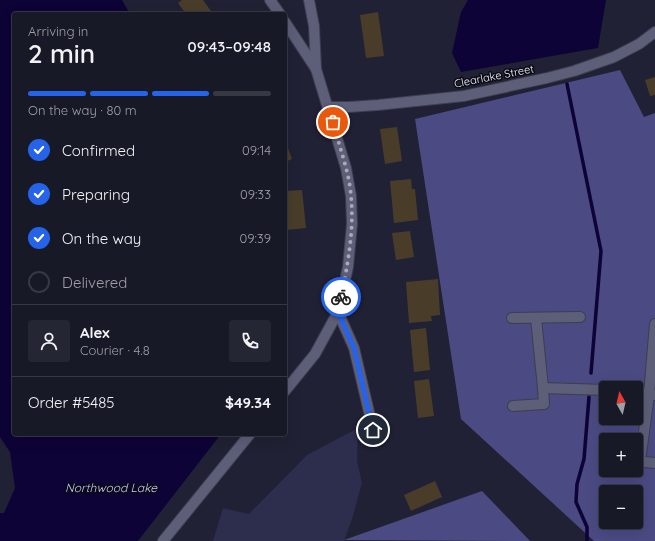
<!DOCTYPE html>
<meta charset="utf-8">
<style>
:root{--surface:#181927;--page:#252633;--text:#f1f3f6;--muted:#9fa0a7;--line:#363844;--accent:#2563eb}
body{margin:0;font-family:Quicksand,sans-serif;background:var(--page);color:var(--text);height:100vh;display:flex;flex-direction:column;font-size:15px;white-space:nowrap}
*{box-sizing:border-box;margin:0}
p{font-size:13px;color:var(--muted)}
.icon{flex:none;width:22px;height:22px;fill:none;stroke:currentColor;stroke-width:2;stroke-linecap:round;stroke-linejoin:round}
.map{position:relative;flex:1;overflow:hidden}
.side{position:absolute;left:12px;top:12px;width:275px;height:424px;display:flex;flex-direction:column;background:var(--surface);border-radius:4px;box-shadow:0 4px 16px #0002,0 0 0 1px var(--line)}
.side>*{flex:none}
.needle{width:26px;rotate:352deg}
.tools{position:absolute;left:599px;top:381px;display:grid;gap:8px}
.tools a{display:grid;place-items:center;width:44px;height:44px;border-radius:4px;background:var(--surface);box-shadow:0 4px 16px #0002,0 0 0 1px var(--line);font-size:20px}
.pin{position:absolute;display:grid;place-items:center;width:34px;height:34px;color:#fff;margin:-17px;border:2px solid #fff;border-radius:50%;box-shadow:0 1px 4px #0007}
.courier{position:absolute;display:grid;place-items:center;width:40px;height:40px;margin:-20px;border:3px solid #2563eb;border-radius:50%;background:#fff;color:#222;box-shadow:0 1px 5px #0007}
.summary em{font-style:normal;font-weight:600}
.summary div{display:flex;flex-direction:column-reverse}
.summary{display:flex;align-items:center;justify-content:space-between;height:68px;padding:0 16px}
h1{font-size:26px;font-weight:600;line-height:30px}
.bar{display:grid;grid-template-columns:repeat(4,1fr);gap:6px 4px;align-content:center;height:48px;padding:0 16px}
.bar i{height:5px;border-radius:3px;background:var(--line)}
.bar .current{background:var(--accent)}
.bar p{grid-column:span 4}
.line{display:flex;align-items:center;gap:10px;padding:0 16px;border-top:1px solid var(--line)}
.line div{flex:1}
.round{display:grid;place-items:center;flex:none;width:42px;height:42px;border-radius:4px;background:var(--page)}
ol{padding:0 16px;list-style:none}
li{display:flex;align-items:center;gap:12px;height:44px}
li p{margin-inline-start:auto}
li .icon{padding:4px;border-radius:50%;background:var(--accent);color:#fff;stroke-width:4}
li:last-child{color:var(--muted)}
li i{width:22px;height:22px;border:2px solid var(--line);border-radius:50%}
.map>svg:first-child{display:block}
</style>
<div class="map">
<svg width="655" height="541" viewBox="0 0 655 541">
<rect width="100%" height="100%" fill="#202134"/>
<polygon fill="#2d2d4e" points="358,428 357,461 362,483 352,519 344,541 213,541 223,508 249,514 307,455"/>
<g fill="#4b4a83" fill-rule="evenodd">
<path d="M620,70L644,117L655,113V541H594L461,419L415,119ZM606,388H636V418H606ZM606,440H636V470H606ZM606,492H636V522H606Z"/>
<polygon points="482,491 530,541 344,540"/>
</g>
<g fill="#0e0336">
<polygon points="0,0 122,0 130,14 14,14 14,434 221,434 138,541 0,541 0,513 4,513 15,488 10,452 0,437"/>
<polygon points="468,0 606,0 598,48 461,72 452,53 461,12"/>
</g>
<g fill="none" stroke-linecap="round" stroke-linejoin="round">
<g stroke="#0e0336" stroke-width="3.5">
<polyline points="567,84 601,251 591,373"/>
<polyline points="587,541 587,527 576,502 577,484 584,459 589,397"/>
</g>
</g>
<g fill="#493d2a">
<polygon points="182,0 203,0 213,14 186,14 178,3"/>
<polygon points="378,12 384,56 366,58 360,15"/>
<polygon points="655,77 655,95 650,96 645,80"/>
<polygon points="397,127 402,161 385,164 380,129"/>
<polygon points="285,140 292,159 285,162"/>
<polygon points="411,179 412,189 415,189 418,220 394,223 390,181"/>
<polygon points="302,190 306,228 286,230 285,191"/>
<polygon points="410,231 414,257 396,260 392,233"/>
<polygon points="438,279 440,315 431,316 432,321 409,323 406,282"/>
<polygon points="426,328 430,370 414,372 410,330"/>
<polygon points="429,379 434,416 418,418 414,381"/>
<polygon points="435,481 442,497 411,511 404,495"/>
</g>
<g fill="none" stroke-linecap="round" stroke-linejoin="round">
<g stroke="#3d3e50" stroke-width="12">
<g id="minor">
<polyline points="270,0 280,14"/>
<polyline points="309,0 314,26 316,69"/>
<polyline points="285,22 316,69 346,168 351,196 352,224 348,267 338,312 315,354 285,391"/>
<polyline points="328,107 349,107 378,105 464,96 547,78 574,71 614,57 639,44 655,32"/>
<polyline points="338,312 354,348 373,429"/>
<polyline points="512,318 580,317"/>
<polyline points="536,318 543,388 606,390"/>
<polyline points="636,393 654,395"/>
<polyline points="513,406 544,404 543,388"/>
<polyline points="605,458 606,458"/>
<polyline points="636,461 655,463"/>
<polyline points="640,461 649,395 655,324"/>
<polyline points="163,541 250,434"/>
</g>
</g>
<use href="#minor" stroke="#5d5e78" stroke-width="10"/>
</g>
<g fill="none" stroke-linecap="round" stroke-linejoin="round">
<path stroke="#a8aab7" stroke-width="4" stroke-dasharray="0 7.2" d="M333,122C338,142 345,161 349,181C356,220 349,259 341,297"/>
<polyline stroke="#2563eb" stroke-width="5" points="341,297 338,312 354,348 373,430"/>
</g>
<g text-anchor="middle" stroke-width="3" stroke-linejoin="round" paint-order="stroke">
<g font-size="11" fill="#f2f3fd" stroke="#0b0b14">
<text transform="translate(494 76) rotate(-11)" y="4">Clearlake Street</text>
</g>
<g font-size="12" font-style="italic" fill="#c7c9fe" stroke="#0b0b14">
<text x="111" y="492">Northwood Lake</text>
</g>
</g>
</svg>
<div class="tools">
<a><svg class="needle" viewBox="-14 -14 28 28"><path d="M0-13l5 13h-10z" fill="#e53935"/><path d="M0 13l5-13h-10z" fill="#9fa0a7"/></svg></a>
<a>+</a>
<a>−</a>
</div>
<div class="pin" style="left:333px;top:122px;background:#ea580c"><svg class="icon" aria-label="bag" viewBox="0 0 24 24"><path d="M5 8h14l-1 12H6zM9 8a3 3 0 0 1 6 0"/></svg></div>
<div class="pin" style="left:373px;top:430px;background:#1f2937"><svg class="icon" aria-label="home" viewBox="0 0 24 24"><path d="M3 11l9-7 9 7M6 9v11h12V9"/></svg></div>
<div class="courier" style="left:341px;top:297px"><svg class="icon" aria-label="bike" viewBox="0 0 24 24"><circle cx="6" cy="16" r="4"/><circle cx="18" cy="16" r="4"/><path d="M6 16l4-8h5l3 8M10 8l3 8H6M13 5h3"/></svg></div>
<section class="side">
<div class="summary"><div><h1>2 min</h1><p>Arriving in</p></div><em>09:43–09:48</em></div>
<div class="bar"><i class="current"></i><i class="current"></i><i class="current"></i><i></i><p>On the way · 80 m</p></div>
<ol>
<li><svg class="icon" aria-label="check" viewBox="0 0 24 24"><path d="M5 12l5 5 9-10"/></svg>Confirmed<p>09:14</p></li>
<li><svg class="icon" aria-label="check" viewBox="0 0 24 24"><path d="M5 12l5 5 9-10"/></svg>Preparing<p>09:33</p></li>
<li><svg class="icon" aria-label="check" viewBox="0 0 24 24"><path d="M5 12l5 5 9-10"/></svg>On the way<p>09:39</p></li>
<li><i></i>Delivered</li>
</ol>
<div class="line" style="height:72px"><a class="round"><svg class="icon" aria-label="person" viewBox="0 0 24 24"><circle cx="12" cy="8" r="4"/><path d="M4 21q1-7 8-7t8 7"/></svg></a><div><b>Alex</b><p>Courier · 4.8</p></div><a class="round"><svg class="icon" aria-label="phone" viewBox="0 0 24 24"><path d="M5 4h4l2 5-3 2q2 4 5 5l2-3 5 2v4C11 20 4 13 5 4z"/></svg></a></div>
<div class="line" style="height:52px"><div>Order #5485</div><b>$49.34</b></div>
</section>
</div>
